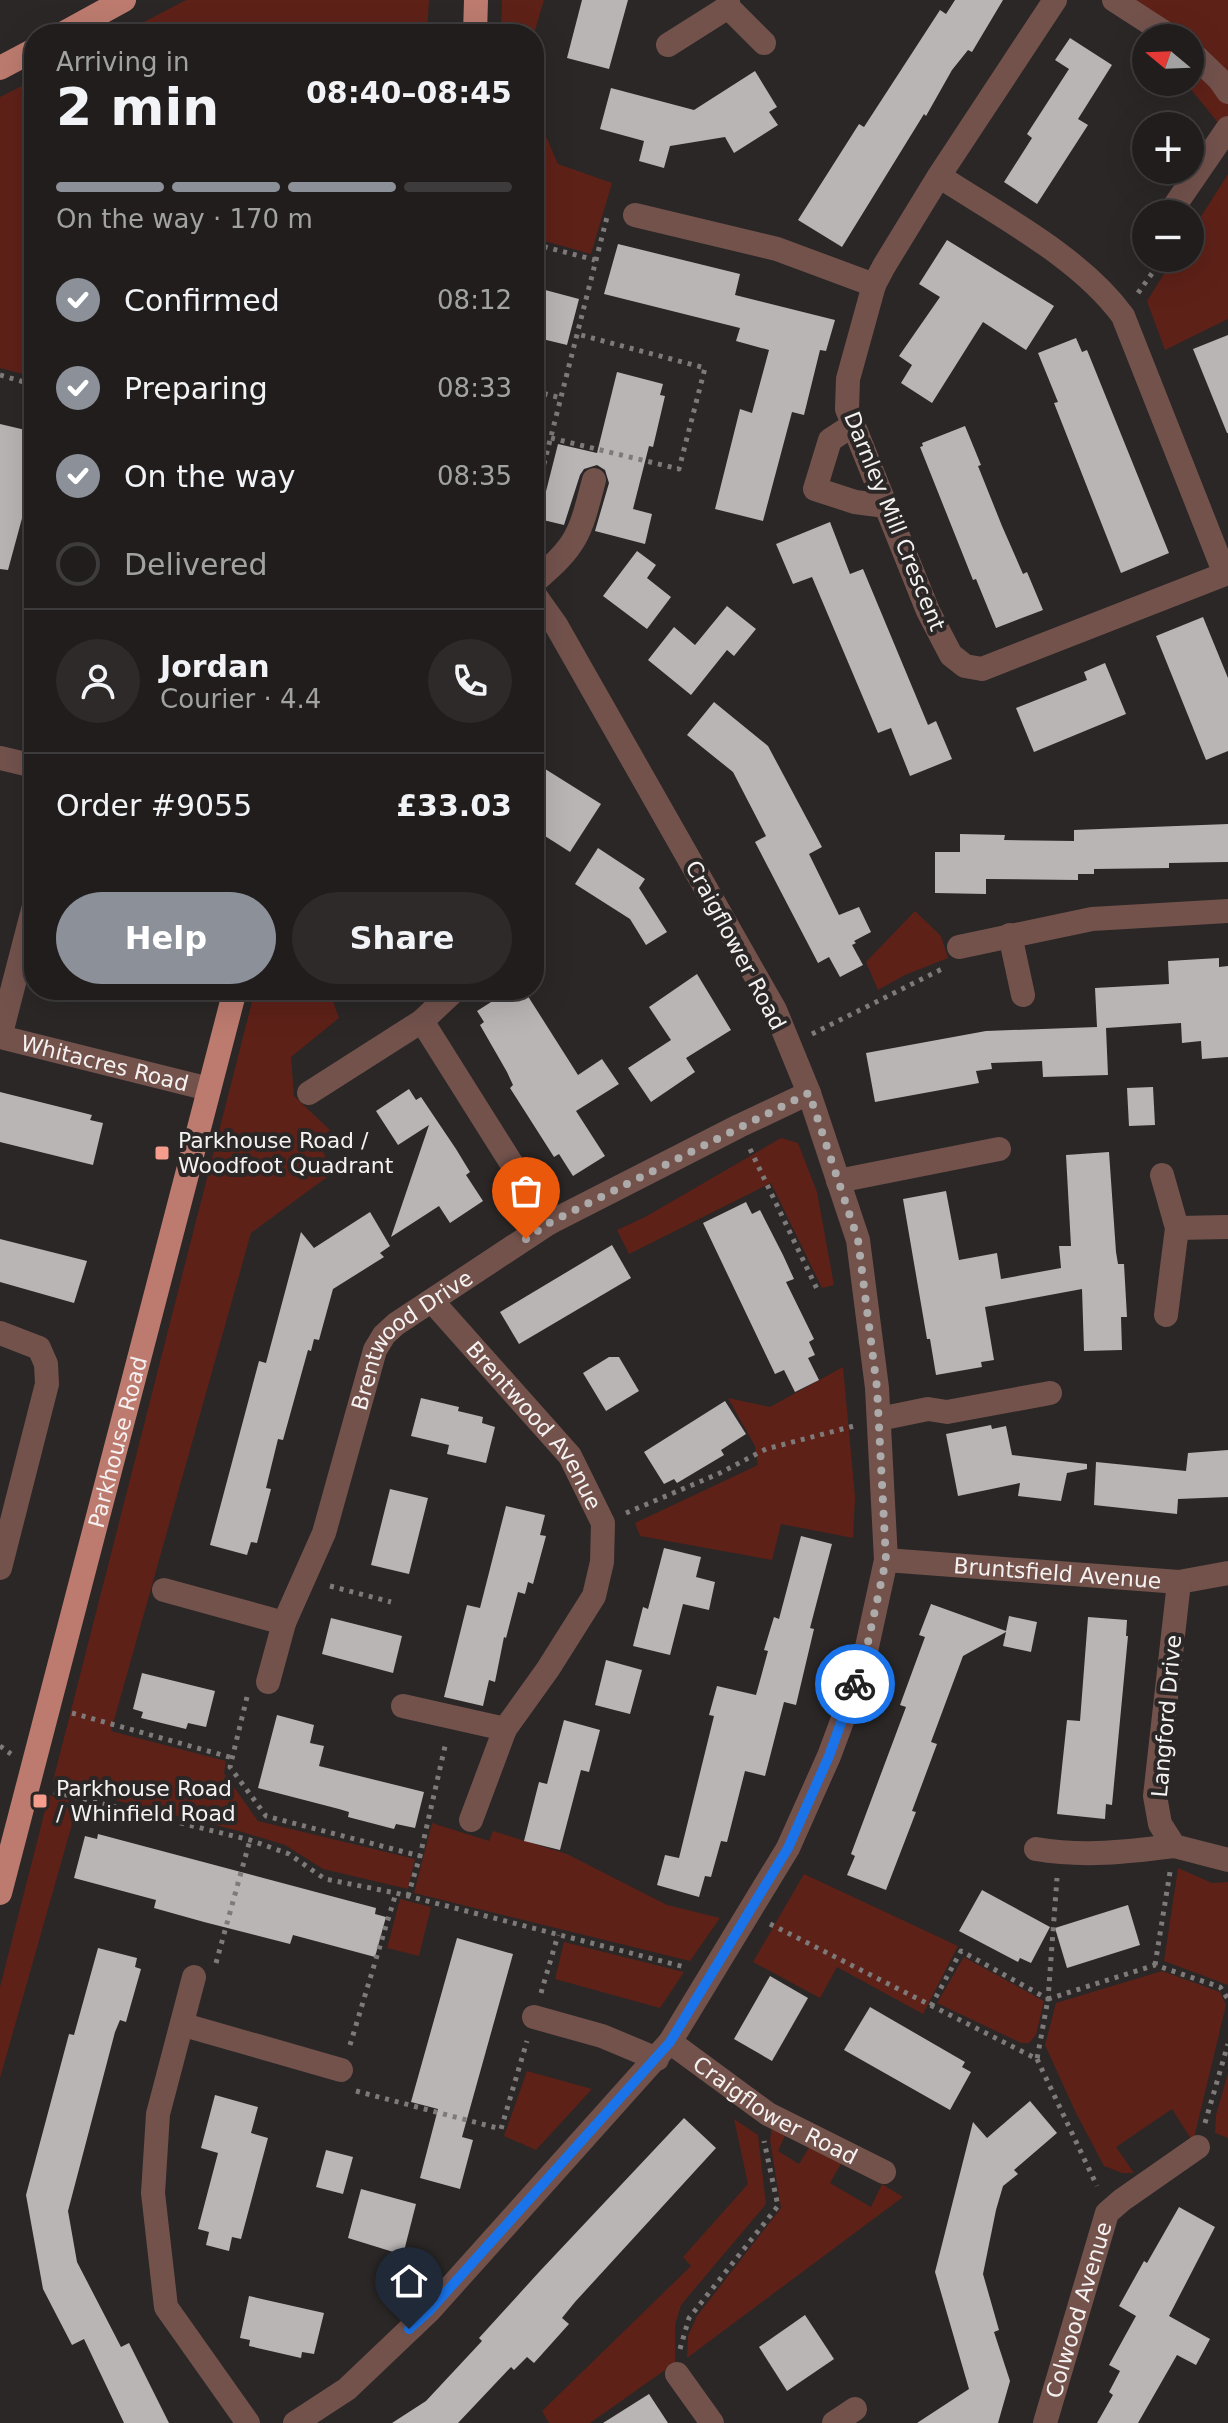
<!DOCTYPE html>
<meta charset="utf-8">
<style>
:root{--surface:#201d1c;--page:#2d2a29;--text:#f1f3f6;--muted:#a2a2a3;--line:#3d3b3b;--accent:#8c9099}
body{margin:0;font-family:"DejaVu Sans",sans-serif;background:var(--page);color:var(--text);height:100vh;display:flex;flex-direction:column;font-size:30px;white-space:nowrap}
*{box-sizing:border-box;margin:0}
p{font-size:26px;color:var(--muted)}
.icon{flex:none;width:44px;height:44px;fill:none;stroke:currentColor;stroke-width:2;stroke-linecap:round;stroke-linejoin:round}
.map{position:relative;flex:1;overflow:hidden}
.sheet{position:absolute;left:24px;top:24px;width:520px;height:976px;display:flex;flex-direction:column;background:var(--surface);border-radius:32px;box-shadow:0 8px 32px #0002,0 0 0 2px var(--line)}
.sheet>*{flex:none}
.needle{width:52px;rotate:289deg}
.buttons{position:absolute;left:1132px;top:24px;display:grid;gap:16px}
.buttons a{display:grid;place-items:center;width:72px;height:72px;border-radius:50%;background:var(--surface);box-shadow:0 8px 32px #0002,0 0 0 2px var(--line);font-size:40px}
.pin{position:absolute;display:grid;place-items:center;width:68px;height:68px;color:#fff;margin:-82px -34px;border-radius:50% 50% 50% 0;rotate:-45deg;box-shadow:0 0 8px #0007}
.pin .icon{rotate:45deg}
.courier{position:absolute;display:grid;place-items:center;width:80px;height:80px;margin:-40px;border:6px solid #1a73e8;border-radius:50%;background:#fff;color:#222;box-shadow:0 2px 10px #0007}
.summary em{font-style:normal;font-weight:600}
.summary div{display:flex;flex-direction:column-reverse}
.summary{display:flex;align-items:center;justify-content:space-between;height:136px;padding:0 32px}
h1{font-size:52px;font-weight:600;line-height:60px}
.bar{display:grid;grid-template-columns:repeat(4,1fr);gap:12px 8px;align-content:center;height:96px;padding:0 32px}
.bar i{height:10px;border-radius:6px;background:var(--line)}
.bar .on{background:var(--accent)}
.bar p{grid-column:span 4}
.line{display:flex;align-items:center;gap:20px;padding:0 32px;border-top:2px solid var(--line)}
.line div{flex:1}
.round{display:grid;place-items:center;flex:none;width:84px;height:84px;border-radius:42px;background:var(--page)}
ol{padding:0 32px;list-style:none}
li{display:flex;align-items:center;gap:24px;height:88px}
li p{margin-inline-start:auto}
li .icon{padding:8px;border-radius:50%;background:var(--accent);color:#fff;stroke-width:4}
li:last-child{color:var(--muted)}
li i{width:44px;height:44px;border:4px solid var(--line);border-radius:50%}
.cta{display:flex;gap:16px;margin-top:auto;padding:16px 32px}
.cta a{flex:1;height:92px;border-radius:48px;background:var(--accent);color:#fff;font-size:32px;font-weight:600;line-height:92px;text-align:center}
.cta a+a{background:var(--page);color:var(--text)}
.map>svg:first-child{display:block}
</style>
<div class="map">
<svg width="1228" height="2423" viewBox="0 0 1228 2423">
<rect width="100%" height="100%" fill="#2a2726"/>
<g fill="#5e2118">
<polygon points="186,0 429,0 427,34 121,34"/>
<polygon points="502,0 544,0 534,34 501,34"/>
<polygon points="1118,0 1228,0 1228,135 1185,82 1190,82 1190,38 1149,38"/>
<polygon points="34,80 34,377 0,368 0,97"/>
<polygon points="534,109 558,164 612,183 591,254 534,238"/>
<polygon points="1228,174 1228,319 1165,350 1147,301 1174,258 1190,258 1190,234"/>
<polygon points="915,911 941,936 948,958 905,975 878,990 866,962"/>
<polygon points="255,990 329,990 339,1018 291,1057 294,1096 330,1130 317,1141 334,1172 251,1233 111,1731 226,1761 224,1773 258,1821 415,1859 408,1889 323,1869 285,1845 239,1831 98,1796 53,1781"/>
<polygon points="781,1138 798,1143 817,1192 834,1285 822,1288 771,1183 629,1254 617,1230 645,1217"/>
<polygon points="843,1367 855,1497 853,1538 781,1524 772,1560 640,1536 635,1523 758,1465 755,1446 728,1398 770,1407"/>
<polygon points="49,1795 78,1803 0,2078 0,1987"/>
<polygon points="432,1823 489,1841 493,1831 567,1854 667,1905 720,1918 690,1961 414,1893"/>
<polygon points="1178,1868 1212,1883 1228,1882 1228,1985 1164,1961"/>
<polygon points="804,1874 958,1946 923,2014 837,1967 820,1998 753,1962"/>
<polygon points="400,1899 431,1907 419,1956 387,1948"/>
<polygon points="564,1942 684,1972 660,2008 555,1979"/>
<polygon points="964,1957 1044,2001 1036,2035 1029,2043 1021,2043 937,2003"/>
<polygon points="1162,1971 1220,1992 1226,2005 1193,2142 1172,2109 1116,2147 1134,2173 1122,2173 1104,2166 1076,2113 1045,2045 1056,2003"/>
<polygon points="527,2071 592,2089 536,2150 504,2136"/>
<polygon points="1228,2073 1228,2138 1215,2133 1216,2115"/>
<polygon points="734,2119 758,2135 766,2204 681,2305 675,2325 675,2363 590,2423 549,2423 542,2411 691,2266 683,2257 748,2184"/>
<polygon points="772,2126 787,2131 778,2151 799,2164 812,2143 842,2162 830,2183 871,2207 882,2184 903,2197 687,2358 688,2336 697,2316 781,2208 770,2140"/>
</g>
<g fill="#b9b5b4">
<polygon points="582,0 628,0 609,69 567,58"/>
<polygon points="955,0 1003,0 972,52 968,50 952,70 926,116 924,114 842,247 798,220 859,124 864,127 940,10 946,14"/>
<polygon points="1070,38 1112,65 1078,119 1088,125 1037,204 1004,182 1032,138 1027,134 1069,69 1055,60"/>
<polygon points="755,71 777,107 769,112 778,125 734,153 725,137 670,146 664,168 639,161 644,141 600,129 611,88 694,110"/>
<polygon points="947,240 1054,306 1026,350 983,322 932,403 901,383 912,365 899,356 940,297 919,284"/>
<polygon points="618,244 740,274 735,295 835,320 826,351 820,350 804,415 792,412 763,521 715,509 740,409 752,413 769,350 736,341 740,328 604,294"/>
<polygon points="534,287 579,299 567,345 534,337"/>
<polygon points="1228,335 1228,433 1227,433 1193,349"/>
<polygon points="1076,338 1082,352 1087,350 1169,553 1121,573 1054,403 1058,402 1038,353"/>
<polygon points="617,372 663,384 660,395 665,396 653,447 649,446 633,509 652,514 645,544 595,531 609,483 605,470 597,465 584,469 580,475 564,525 539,519 558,444 597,453"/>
<polygon points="0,424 34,432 34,474 8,570 0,569"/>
<polygon points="965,426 981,465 978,466 1002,526 1023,574 1027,572 1043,610 996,628 976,579 973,580 920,447 923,446 922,443"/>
<polygon points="830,522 850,574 863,569 928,725 936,721 952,759 910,776 891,728 878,733 812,577 793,584 776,544"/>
<polygon points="637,551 656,565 647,578 671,597 647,629 603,596"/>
<polygon points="727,606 756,629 734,656 727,650 691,695 648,660 674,627 695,645"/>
<polygon points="1203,617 1228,678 1228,751 1206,760 1156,636"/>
<polygon points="1105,663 1126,714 1034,752 1016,708 1087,680 1084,672"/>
<polygon points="714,702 768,746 822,847 809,854 839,915 859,907 871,932 854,941 856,943 852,945 863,965 840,977 829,957 818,963 755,842 766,836 733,772 687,735"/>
<polygon points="534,762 601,804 570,852 534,829"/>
<polygon points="1228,824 1228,862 1169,863 1169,868 1094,869 1094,874 1078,874 1078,880 986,879 986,894 935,893 935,852 960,852 960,834 1005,835 1004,840 1074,841 1074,830"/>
<polygon points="598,848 645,879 639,888 667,932 646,945 630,919 575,884"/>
<polygon points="1219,958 1219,967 1228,966 1228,1057 1202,1059 1201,1041 1182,1043 1181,1023 1106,1028 1108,1075 1043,1077 1042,1061 991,1063 992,1069 976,1071 979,1083 875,1102 866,1053 986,1031 1097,1027 1095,988 1169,984 1168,961"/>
<polygon points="697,974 731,1030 686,1058 695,1072 651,1102 628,1068 671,1040 649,1007"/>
<polygon points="510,990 524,990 578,1075 602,1059 619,1084 576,1111 605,1156 573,1176 559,1154 554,1157 510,1088 513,1085 507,1072 480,1025 484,1022 477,1011"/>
<polygon points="1153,1087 1155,1125 1129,1126 1127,1088"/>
<polygon points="409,1089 416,1100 421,1097 456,1149 470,1172 466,1175 483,1201 450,1223 439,1206 391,1237 429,1125 398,1145 376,1111"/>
<polygon points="0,1092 92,1115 90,1120 103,1123 93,1165 0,1142"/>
<polygon points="1109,1152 1116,1252 1118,1264 1124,1264 1127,1317 1121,1317 1122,1350 1084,1351 1082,1289 985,1307 994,1360 981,1362 982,1367 936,1375 930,1339 927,1339 903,1199 946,1191 959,1260 997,1253 1001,1279 1061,1268 1059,1246 1071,1246 1066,1155"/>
<polygon points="746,1202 752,1214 760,1210 783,1255 794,1279 786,1282 814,1339 809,1342 815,1355 808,1358 819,1380 795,1392 784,1370 775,1374 703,1223"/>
<polygon points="370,1212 390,1246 380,1253 384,1257 333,1289 319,1340 314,1339 311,1351 308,1350 283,1440 278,1439 266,1488 271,1489 257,1543 251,1542 247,1555 210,1545 259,1361 266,1363 301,1232 314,1248"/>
<polygon points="0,1239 87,1261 74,1303 0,1282"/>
<polygon points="612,1245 631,1278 519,1344 500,1312"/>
<polygon points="609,1357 619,1357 639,1391 606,1411 583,1373"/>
<polygon points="421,1398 459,1407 458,1411 483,1417 482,1423 495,1427 486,1463 447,1454 449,1445 411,1436"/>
<polygon points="725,1401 746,1434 721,1450 724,1455 677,1483 674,1479 664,1484 644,1452"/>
<polygon points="991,1425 992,1429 1006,1426 1012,1455 1087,1464 1087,1469 1067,1473 1061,1501 1018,1496 1020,1483 958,1496 946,1434"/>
<polygon points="1228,1450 1228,1497 1178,1499 1177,1514 1094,1505 1096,1462 1186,1471 1188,1453"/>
<polygon points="390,1489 428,1498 409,1574 371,1565"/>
<polygon points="506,1506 545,1515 540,1535 546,1536 533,1584 528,1582 525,1594 518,1592 506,1638 504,1637 495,1682 489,1680 483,1706 444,1697 467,1605 480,1608"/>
<polygon points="801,1536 832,1544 810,1628 814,1629 796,1705 784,1702 765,1776 745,1771 727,1842 721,1841 711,1877 705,1876 699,1897 657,1885 665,1855 679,1858 714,1716 709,1715 717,1686 756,1695 768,1651 764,1650 774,1617 779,1619"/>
<polygon points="664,1548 701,1557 696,1577 715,1582 709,1610 683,1604 670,1655 633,1646 643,1607 648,1609"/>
<polygon points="931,1604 1006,1631 1009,1616 1037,1622 1031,1652 1003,1646 1006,1632 963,1656 931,1742 937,1744 912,1811 916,1812 886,1890 847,1875 855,1856 851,1854 906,1707 900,1705 925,1637 919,1635"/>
<polygon points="1088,1617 1127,1620 1126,1636 1128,1636 1112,1805 1106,1804 1105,1819 1057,1814 1067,1720 1080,1721"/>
<polygon points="331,1618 402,1636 393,1673 322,1654"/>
<polygon points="606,1660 642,1670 630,1714 595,1705"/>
<polygon points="142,1673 215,1691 206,1727 188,1723 186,1729 141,1718 143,1712 133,1709"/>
<polygon points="277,1715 314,1725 310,1743 324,1746 319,1766 424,1792 415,1828 396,1824 394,1829 348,1817 349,1812 339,1809 258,1788"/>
<polygon points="564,1720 600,1730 589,1772 581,1770 560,1850 524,1841 539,1782 547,1784"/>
<polygon points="98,1834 376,1908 375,1914 386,1917 375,1957 293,1935 290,1944 204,1922 154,1908 156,1900 74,1878 85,1836 97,1839"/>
<polygon points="982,1890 1050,1927 1031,1963 1020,1958 1018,1962 959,1931"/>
<polygon points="1128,1905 1140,1945 1067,1968 1055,1928"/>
<polygon points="457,1938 513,1954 462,2137 473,2140 460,2189 420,2178 438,2109 411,2102"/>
<polygon points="98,1948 137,1958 135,1967 141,1969 126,2022 120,2020 115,2032 68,2211 77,2262 121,2347 129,2343 169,2423 124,2423 84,2339 72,2345 43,2289 26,2195 69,2034 74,2035"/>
<polygon points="770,1976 808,1998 772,2061 734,2039"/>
<polygon points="870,2007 965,2062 962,2067 971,2072 950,2110 844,2050"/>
<polygon points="215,2095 258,2107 251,2133 268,2138 241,2239 232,2237 229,2251 206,2245 209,2232 198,2229 218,2153 201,2148"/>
<polygon points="1030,2101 1057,2133 1014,2170 1018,2174 1003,2186 996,2210 983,2274 999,2330 994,2332 1010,2381 998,2423 917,2423 969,2389 935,2272 973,2122 987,2138"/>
<polygon points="684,2118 716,2148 575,2302 562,2318 569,2324 534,2363 527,2357 514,2370 511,2367 458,2423 392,2423 426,2401 482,2341 479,2338 540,2271"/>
<polygon points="326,2150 353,2157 343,2194 316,2187"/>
<polygon points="361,2189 416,2204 403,2255 348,2238"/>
<polygon points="1179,2207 1215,2227 1169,2316 1210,2339 1196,2365 1177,2355 1138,2423 1097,2423 1113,2395 1109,2392 1120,2371 1109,2365 1136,2316 1119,2306 1144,2261 1147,2263"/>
<polygon points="249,2296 324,2313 314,2354 302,2352 301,2358 249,2346 250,2340 240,2338"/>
<polygon points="805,2315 834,2359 787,2391 759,2347"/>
<polygon points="649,2394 668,2423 603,2423"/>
</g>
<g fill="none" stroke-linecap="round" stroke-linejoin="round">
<g stroke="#7d7a79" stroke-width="5" stroke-dasharray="4 6" stroke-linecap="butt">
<polyline points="534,244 595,260"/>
<polyline points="1138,293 1163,258"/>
<polyline points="0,375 34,385"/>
<polyline points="534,391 561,398"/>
<polyline points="551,438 679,469 705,368 577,334"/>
<polyline points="534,503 607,217"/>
<polyline points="812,1034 942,969"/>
<polyline points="750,1149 817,1289"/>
<polyline points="626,1513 718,1474 766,1449 854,1426"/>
<polyline points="330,1586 391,1602"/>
<polyline points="247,1697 230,1767 266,1816 420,1856"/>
<polyline points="72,1713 233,1758"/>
<polyline points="0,1746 11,1754"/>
<polyline points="54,1792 250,1840 289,1854 325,1879 396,1893 685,1967"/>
<polyline points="408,1896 420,1856 446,1742"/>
<polyline points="770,1924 1037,2059 1048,1999 1155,1965 1220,1987 1228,1999"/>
<polyline points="216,1963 250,1840"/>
<polyline points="1155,1965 1170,1872"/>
<polyline points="541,1993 558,1935"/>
<polyline points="931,2006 961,1951 1048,1999 1057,1878"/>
<polyline points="350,2045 396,1893"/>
<polyline points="1037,2059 1097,2186"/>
<polyline points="356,2091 501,2129 527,2041"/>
<polyline points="1205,2123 1228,2044"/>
<polyline points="680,2349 689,2318 778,2206 764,2141"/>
</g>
<g stroke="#73524c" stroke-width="24">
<polyline points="728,0 728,7 764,43"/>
<polyline points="1114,0 1173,38"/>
<polyline points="668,45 728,7"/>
<polyline points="1190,51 1219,79 1228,92"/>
<path d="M939,176C1000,216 1080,257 1123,316L1225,574L982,669L965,666L951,655L928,611L847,409L848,379L874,285L884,266L939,176L1055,0"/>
<polyline points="1169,214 1228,128"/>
<polyline points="635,215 777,249 874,285"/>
<polyline points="853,425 830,440 815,489 855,502 886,506"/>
<path d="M534,582C578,545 580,534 594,480"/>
<polyline points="0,758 34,766"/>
<polyline points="1010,935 1023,995"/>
<polyline points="959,947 1092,919 1228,911"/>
<polyline points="422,1021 549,1223"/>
<path id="s1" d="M0,1037L209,1089"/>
<polyline points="0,1037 34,906"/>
<polyline points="309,1093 422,1021 455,990"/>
<polyline points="1162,1175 1177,1228 1166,1315"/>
<polyline points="838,1181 999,1149"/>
<polyline points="1177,1228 1228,1227"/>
<path id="s2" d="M432,1301L570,1456L603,1523L602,1562L594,1596L548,1669L505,1729L471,1820"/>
<polyline points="0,1333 39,1348 46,1364 47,1384 0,1568"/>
<polyline points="879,1419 928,1409 947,1412 1050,1393"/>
<path id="s3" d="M886,1560L1179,1582L1228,1573"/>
<polyline points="1179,1582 1155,1796 1160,1824 1174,1846 1228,1860"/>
<polyline points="164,1590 284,1623"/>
<path id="s4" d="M268,1682L284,1623L324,1533L375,1350L384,1335L396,1324L549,1223L739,1126L809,1093"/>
<polyline points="403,1706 505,1729"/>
<path d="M1036,1849C1083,1857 1127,1852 1174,1846"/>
<polyline points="194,1977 158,2114 153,2193 166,2307 248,2423"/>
<polyline points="534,2017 602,2036 657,2059"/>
<polyline points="184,2025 341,2070"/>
<path id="s5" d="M670,2042L768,2114L884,2172"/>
<polyline points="677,2374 712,2423"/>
<polyline points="295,2423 347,2389 430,2310 670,2042 788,1848 829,1756 863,1665 886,1560 877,1388 858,1240 809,1093 775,1010 556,625 534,594"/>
<polyline points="834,2423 855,2409"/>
<path id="s6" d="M1045,2423L1107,2213L1122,2200L1198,2147"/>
</g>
<g stroke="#bd7b6f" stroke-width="24">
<polyline points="62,34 124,0"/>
<polyline points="475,34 476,0"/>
<polyline points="0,68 34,50"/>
<path id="s7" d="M0,1893L235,990"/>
</g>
</g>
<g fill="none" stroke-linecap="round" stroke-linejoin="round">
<polyline stroke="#adaaaa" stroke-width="8" stroke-dasharray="0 14.4" points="526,1239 549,1223 809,1093 858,1240 877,1388 886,1560 863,1665 855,1684"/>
<polyline stroke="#1a73e8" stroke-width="10" points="409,2329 430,2310 670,2042 788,1848 829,1756 855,1684"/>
</g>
<g fill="#f49d8d" stroke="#2a2726" stroke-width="3">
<rect x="154" y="1145" width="16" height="16" rx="4"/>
<rect x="32" y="1793" width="16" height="16" rx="4"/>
</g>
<g text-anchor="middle" stroke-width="8" stroke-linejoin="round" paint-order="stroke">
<g font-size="22" fill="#f4f1f1" stroke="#2a2726">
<text transform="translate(895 521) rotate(68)" y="8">Darnley Mill Crescent</text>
<text transform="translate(736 945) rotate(62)" y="8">Craigflower Road</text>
<text dy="8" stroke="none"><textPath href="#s1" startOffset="108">Whitacres Road</textPath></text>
<text dy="8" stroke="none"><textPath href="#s4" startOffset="380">Brentwood Drive</textPath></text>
<text dy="8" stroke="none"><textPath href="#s2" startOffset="162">Brentwood Avenue</textPath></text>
<text dy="8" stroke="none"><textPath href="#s7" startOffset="466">Parkhouse Road</textPath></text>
<text dy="8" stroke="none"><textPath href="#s3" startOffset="172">Bruntsfield Avenue</textPath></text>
<text transform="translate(1166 1716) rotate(-85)" y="8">Langford Drive</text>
<text dy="8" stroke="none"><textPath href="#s5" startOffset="126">Craigflower Road</textPath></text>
<text dy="8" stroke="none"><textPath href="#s6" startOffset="118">Colwood Avenue</textPath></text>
</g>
<g font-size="22" fill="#f4f1f1" stroke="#2a2726" text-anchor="start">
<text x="178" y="1148">Parkhouse Road /<tspan x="178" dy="25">Woodfoot Quadrant</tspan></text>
<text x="56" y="1796">Parkhouse Road<tspan x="56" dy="25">/ Whinfield Road</tspan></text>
</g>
</g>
</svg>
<div class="buttons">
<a><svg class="needle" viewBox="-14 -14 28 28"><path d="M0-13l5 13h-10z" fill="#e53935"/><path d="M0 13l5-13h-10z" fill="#a2a2a3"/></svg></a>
<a>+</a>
<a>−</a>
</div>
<div class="pin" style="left:526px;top:1239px;background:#ea580c"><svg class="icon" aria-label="bag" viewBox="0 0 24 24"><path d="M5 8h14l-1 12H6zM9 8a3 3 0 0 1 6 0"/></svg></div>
<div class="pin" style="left:409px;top:2329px;background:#1f2937"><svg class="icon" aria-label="home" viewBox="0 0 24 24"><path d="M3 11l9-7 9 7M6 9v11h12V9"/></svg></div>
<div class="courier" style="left:855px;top:1684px"><svg class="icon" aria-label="bike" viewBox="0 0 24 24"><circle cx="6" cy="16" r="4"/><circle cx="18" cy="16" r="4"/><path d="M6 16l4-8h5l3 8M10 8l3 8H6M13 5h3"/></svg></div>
<section class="sheet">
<div class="summary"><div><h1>2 min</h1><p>Arriving in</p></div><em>08:40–08:45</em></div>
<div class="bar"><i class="on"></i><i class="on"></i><i class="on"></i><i></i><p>On the way · 170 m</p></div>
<ol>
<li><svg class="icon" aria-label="check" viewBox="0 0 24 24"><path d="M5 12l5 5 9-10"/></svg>Confirmed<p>08:12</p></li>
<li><svg class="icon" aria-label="check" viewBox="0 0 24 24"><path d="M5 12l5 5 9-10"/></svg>Preparing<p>08:33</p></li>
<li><svg class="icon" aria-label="check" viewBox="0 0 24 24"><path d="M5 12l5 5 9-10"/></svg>On the way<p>08:35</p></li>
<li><i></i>Delivered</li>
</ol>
<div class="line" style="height:144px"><a class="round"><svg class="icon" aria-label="person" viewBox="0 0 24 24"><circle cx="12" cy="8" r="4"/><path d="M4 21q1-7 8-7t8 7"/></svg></a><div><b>Jordan</b><p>Courier · 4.4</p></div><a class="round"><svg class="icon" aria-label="phone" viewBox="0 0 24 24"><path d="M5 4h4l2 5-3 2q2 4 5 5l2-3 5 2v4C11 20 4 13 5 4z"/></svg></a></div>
<div class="line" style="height:104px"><div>Order #9055</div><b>£33.03</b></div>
<div class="cta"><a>Help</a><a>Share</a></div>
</section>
</div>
